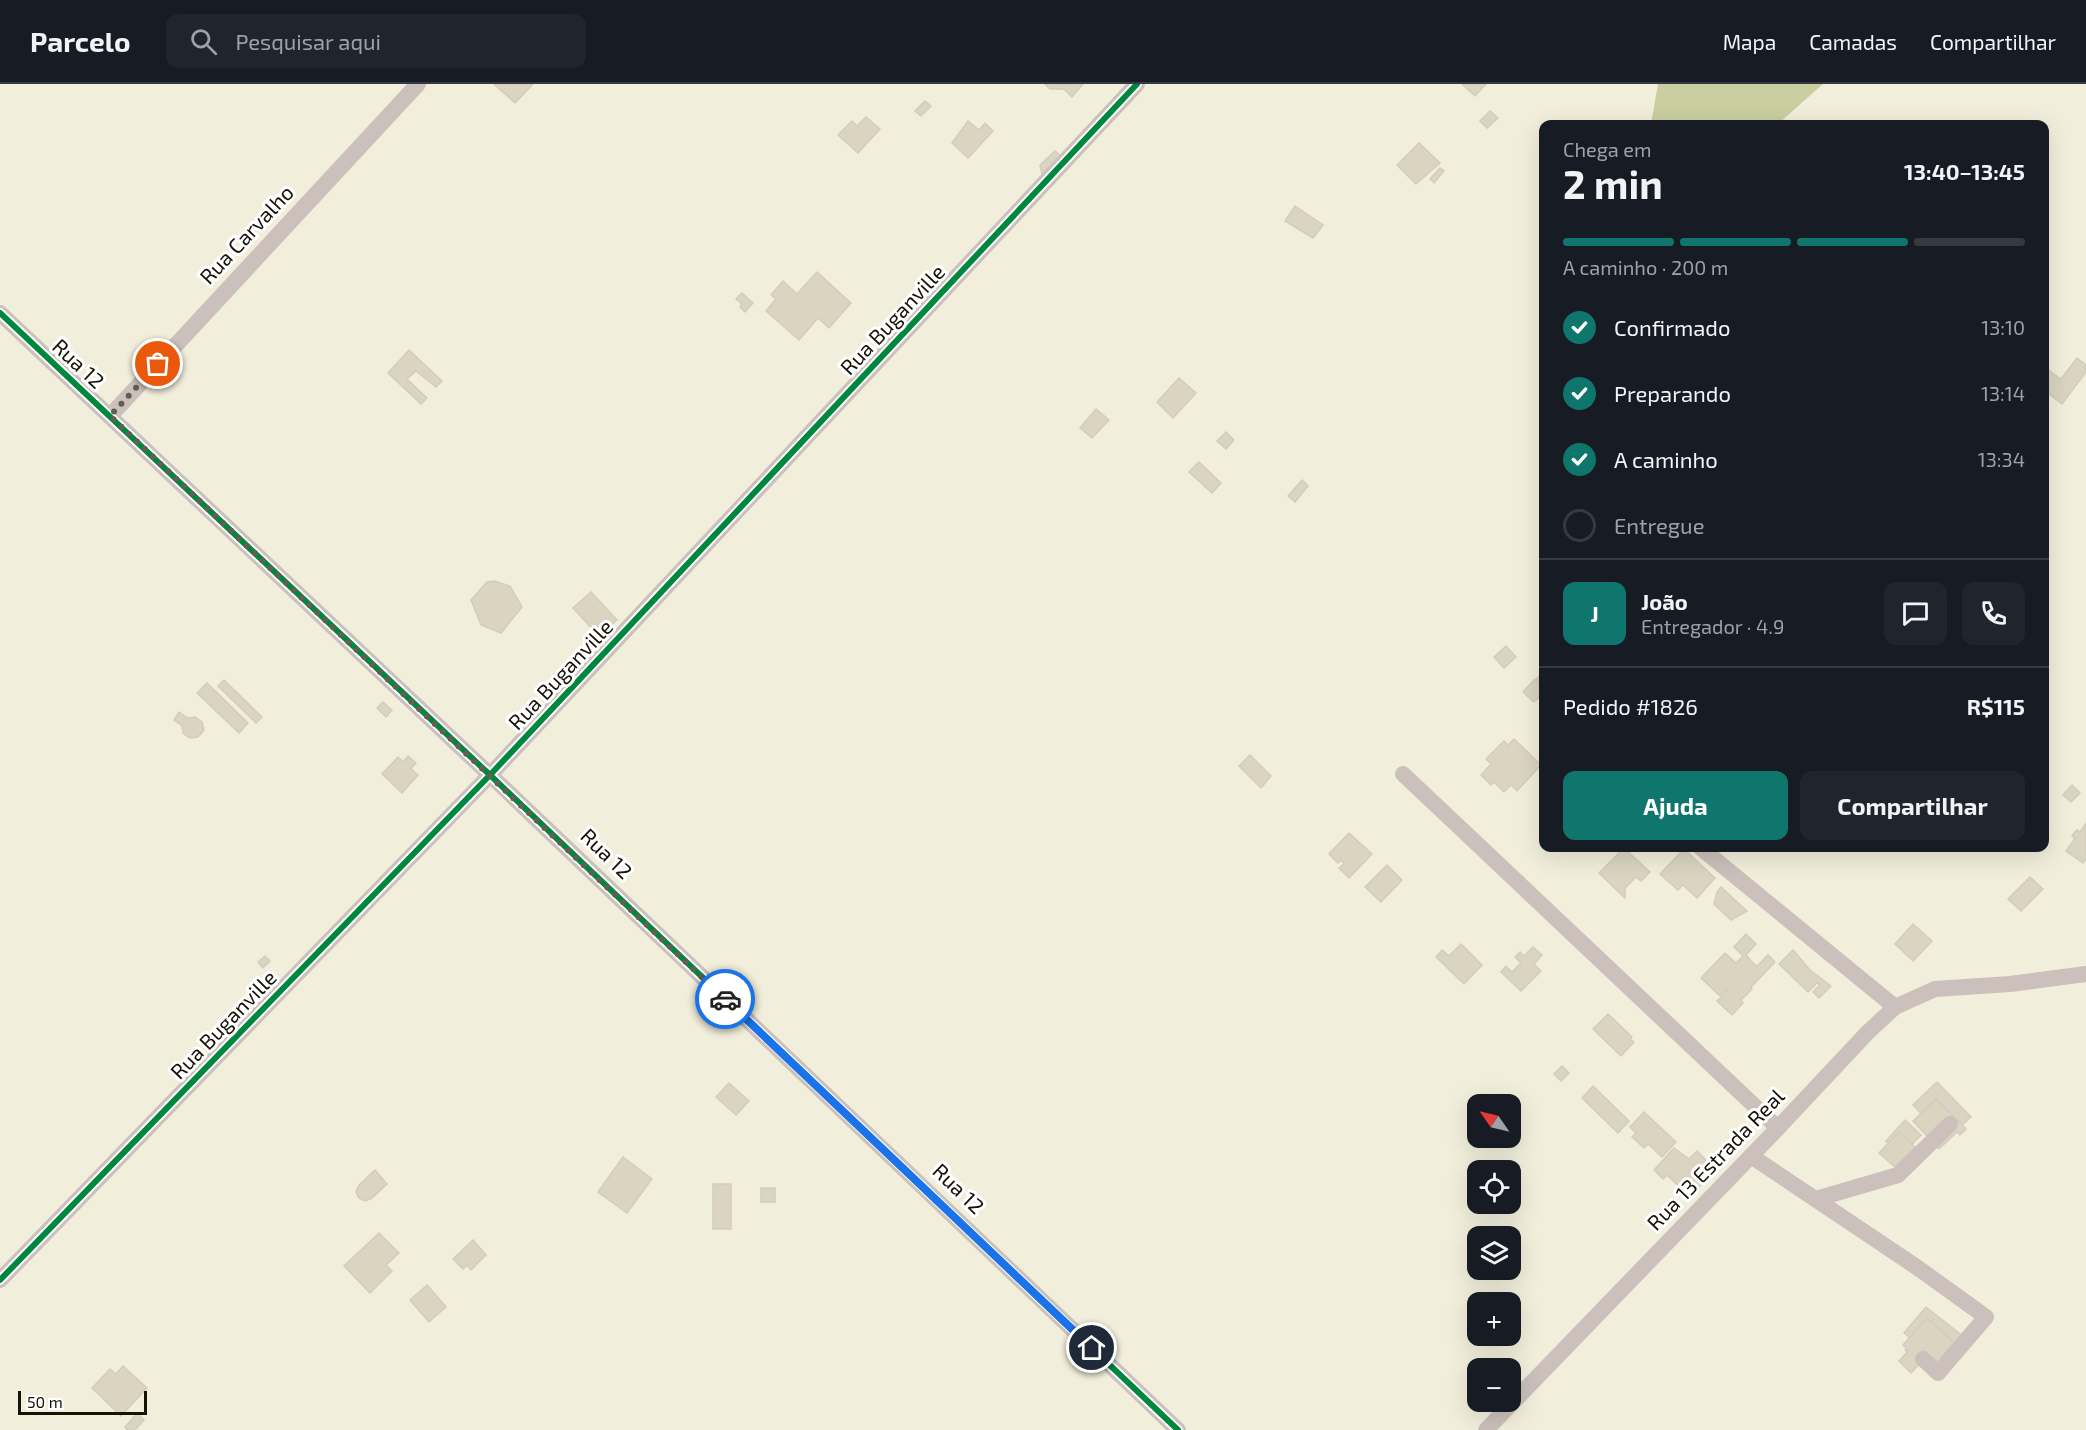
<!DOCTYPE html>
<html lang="pt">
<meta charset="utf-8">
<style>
:root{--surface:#171b24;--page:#20242c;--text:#f1f3f6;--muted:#9ea1a6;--line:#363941;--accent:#0f766e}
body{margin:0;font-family:"Exo 2",sans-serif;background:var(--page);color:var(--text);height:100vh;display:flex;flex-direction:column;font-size:22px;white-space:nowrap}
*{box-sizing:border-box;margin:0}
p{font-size:20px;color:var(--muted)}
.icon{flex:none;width:33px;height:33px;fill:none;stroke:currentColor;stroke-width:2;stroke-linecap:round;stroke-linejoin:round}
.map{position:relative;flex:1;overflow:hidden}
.panel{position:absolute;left:1539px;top:36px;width:510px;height:732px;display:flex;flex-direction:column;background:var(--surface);border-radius:12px;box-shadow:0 6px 24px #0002}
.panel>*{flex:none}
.needle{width:39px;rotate:304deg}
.controls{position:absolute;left:1467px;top:1010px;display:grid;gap:12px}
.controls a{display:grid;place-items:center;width:54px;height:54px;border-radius:12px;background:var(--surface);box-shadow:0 6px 24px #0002;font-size:30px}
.scale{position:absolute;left:18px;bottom:15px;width:129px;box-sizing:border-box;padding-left:6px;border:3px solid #151206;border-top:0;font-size:16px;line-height:21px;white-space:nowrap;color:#151206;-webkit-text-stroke:4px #fff;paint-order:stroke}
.pin{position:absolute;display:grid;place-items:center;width:51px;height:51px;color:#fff;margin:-26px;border:3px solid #fff;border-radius:50%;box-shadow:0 2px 6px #0007}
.courier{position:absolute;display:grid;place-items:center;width:60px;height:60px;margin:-30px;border:4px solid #1a73e8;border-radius:50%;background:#fff;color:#222;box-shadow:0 2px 8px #0007}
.head em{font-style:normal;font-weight:700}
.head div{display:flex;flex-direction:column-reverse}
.head{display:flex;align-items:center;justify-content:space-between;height:102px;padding:0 24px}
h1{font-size:39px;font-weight:700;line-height:45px}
.bar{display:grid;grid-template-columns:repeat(4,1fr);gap:9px 6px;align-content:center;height:72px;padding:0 24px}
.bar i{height:8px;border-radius:4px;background:var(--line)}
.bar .on{background:var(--accent)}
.bar p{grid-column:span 4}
.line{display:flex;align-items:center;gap:15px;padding:0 24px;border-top:2px solid var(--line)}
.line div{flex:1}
.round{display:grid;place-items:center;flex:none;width:63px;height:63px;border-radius:12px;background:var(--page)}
ol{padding:0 24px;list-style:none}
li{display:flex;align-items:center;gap:18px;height:66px}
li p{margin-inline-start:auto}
li .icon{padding:6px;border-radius:50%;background:var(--accent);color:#fff;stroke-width:4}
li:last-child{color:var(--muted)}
li i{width:33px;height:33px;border:3px solid var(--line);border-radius:50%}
.cta{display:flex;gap:12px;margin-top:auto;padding:12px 24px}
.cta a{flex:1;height:69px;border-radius:12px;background:var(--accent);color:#fff;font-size:24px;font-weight:700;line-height:69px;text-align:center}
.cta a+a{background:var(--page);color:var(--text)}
header{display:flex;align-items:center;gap:36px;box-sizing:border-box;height:84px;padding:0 30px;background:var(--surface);border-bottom:2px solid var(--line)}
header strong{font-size:28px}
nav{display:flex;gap:33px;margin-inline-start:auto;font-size:21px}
.search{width:420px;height:54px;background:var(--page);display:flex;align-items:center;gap:15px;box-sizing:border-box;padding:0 21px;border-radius:12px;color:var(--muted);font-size:22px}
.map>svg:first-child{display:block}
</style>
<header>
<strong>Parcelo</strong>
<div class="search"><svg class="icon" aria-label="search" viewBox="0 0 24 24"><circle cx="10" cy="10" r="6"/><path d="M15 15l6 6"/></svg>Pesquisar aqui</div>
<nav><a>Mapa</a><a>Camadas</a><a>Compartilhar</a></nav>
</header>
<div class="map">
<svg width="2086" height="1346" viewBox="0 0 2086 1346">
<rect width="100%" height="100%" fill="#f1eedb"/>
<polygon fill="#cacfa1" points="1658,0 1823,0 1778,40 1651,40"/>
<g fill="#dad4c1" stroke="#d2cdbf" stroke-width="1.5">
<polygon points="494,0 533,0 515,19"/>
<polygon points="1045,0 1083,0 1072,13 1064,5 1050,5"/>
<polygon points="1462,0 1486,0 1475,12"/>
<polygon points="925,17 931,22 921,32 915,27"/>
<polygon points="1490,27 1498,34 1487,44 1480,37"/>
<polygon points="866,33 880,45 858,69 838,51 852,37 857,42"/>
<polygon points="968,37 979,46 985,39 993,47 968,74 952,59"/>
<polygon points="1419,59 1440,79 1416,100 1397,81"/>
<polygon points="1055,67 1063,74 1042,91 1040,81"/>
<polygon points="1440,84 1444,87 1434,99 1430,95"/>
<polygon points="1295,122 1323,141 1313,154 1285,137"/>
<polygon points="817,188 851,219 829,244 818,234 799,256 766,227 776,215 771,211 783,197 797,210"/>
<polygon points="742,209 753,219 745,228 740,223 742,220 736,215"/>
<polygon points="409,266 442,297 436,303 416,287 407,295 427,314 421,320 388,289"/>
<polygon points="2077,274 2086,281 2086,288 2062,320 2044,306 2044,283 2061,295"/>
<polygon points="1179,294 1196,309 1173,334 1157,318"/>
<polygon points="1096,325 1109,336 1092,354 1080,344"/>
<polygon points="1226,348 1234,356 1226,365 1217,357"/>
<polygon points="1199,378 1221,399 1212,409 1189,388"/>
<polygon points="1302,396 1308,402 1295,418 1288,412"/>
<polygon points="494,497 510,502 522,523 501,549 481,541 471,516 487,498"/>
<polygon points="591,508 617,536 599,552 573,524"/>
<polygon points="1506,562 1516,573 1504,584 1494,573"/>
<polygon points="1544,588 1544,605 1535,596"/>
<polygon points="224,596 262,633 256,639 218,602"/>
<polygon points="1534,596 1544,605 1544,609 1534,618 1523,608"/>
<polygon points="207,599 248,639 239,649 197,609"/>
<polygon points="383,618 392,626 386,633 377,624"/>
<polygon points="179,628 188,634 195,633 202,638 204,646 198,653 190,654 183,649 182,642 174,636"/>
<polygon points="1514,655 1541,681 1517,707 1511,701 1504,708 1494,698 1491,701 1481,691 1491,680 1486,675 1504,657 1508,661"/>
<polygon points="1250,671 1271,692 1261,704 1239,682"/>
<polygon points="408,672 416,679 411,685 418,691 402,709 382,690 398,673 403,678"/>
<polygon points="2072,701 2080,709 2071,718 2063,711"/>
<polygon points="2086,739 2086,775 2083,779 2066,767 2075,754 2072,752 2074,749 2077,746 2080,748"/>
<polygon points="1349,749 1372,770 1349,794 1339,784 1344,780 1341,776 1338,779 1329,770"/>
<polygon points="1624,764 1650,788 1641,797 1636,793 1625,804 1625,814 1599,789"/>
<polygon points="1684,765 1715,794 1697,814 1683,801 1678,806 1660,790"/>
<polygon points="1387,781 1402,796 1381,818 1365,803"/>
<polygon points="2030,793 2043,805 2021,827 2008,815"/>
<polygon points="1721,803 1747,827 1731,836 1714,820 1717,808"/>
<polygon points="1913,840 1932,857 1913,877 1895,860"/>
<polygon points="1746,850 1756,860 1746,871 1753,879 1757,882 1768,871 1775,878 1751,903 1752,905 1741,916 1743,919 1732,931 1717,917 1728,907 1726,906 1720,912 1701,894 1725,869 1735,878 1737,878 1743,872 1734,863"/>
<polygon points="1461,860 1482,881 1464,900 1436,873 1442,866 1449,872"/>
<polygon points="1533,863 1542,871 1534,880 1541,887 1521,907 1501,888 1506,882 1512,888 1521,879 1515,873 1520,868 1524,872"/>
<polygon points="1793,866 1810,886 1831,902 1819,914 1813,908 1820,901 1817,899 1808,908 1779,880"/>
<polygon points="265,872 270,877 263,884 258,878"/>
<polygon points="1608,930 1632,953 1630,955 1634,958 1621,972 1593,945"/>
<polygon points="1562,982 1569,989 1561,997 1554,990"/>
<polygon points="1937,998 1971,1033 1962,1041 1955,1034 1940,1049 1913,1021"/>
<polygon points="729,999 749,1017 736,1031 716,1013"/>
<polygon points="1593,1002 1629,1037 1618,1049 1582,1014"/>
<polygon points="1936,1015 1966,1045 1960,1051 1957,1048 1939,1065 1913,1037"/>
<polygon points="1644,1028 1676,1058 1662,1073 1648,1060 1644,1064 1632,1053 1636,1049 1630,1043"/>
<polygon points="1905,1036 1921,1051 1901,1072 1886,1057"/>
<polygon points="1899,1048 1916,1064 1897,1085 1879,1069"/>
<polygon points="1674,1064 1689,1075 1697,1067 1708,1078 1702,1085 1709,1092 1690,1113 1667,1091 1663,1095 1654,1086"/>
<polygon points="623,1073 652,1095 627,1129 598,1108"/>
<polygon points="375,1086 387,1100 372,1114 365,1117 359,1114 356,1108 359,1101"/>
<rect x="713" y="1100" width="18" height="45"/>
<rect x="761" y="1104" width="14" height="14"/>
<polygon points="379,1149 399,1169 386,1181 392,1187 370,1209 344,1182"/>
<polygon points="473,1156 486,1171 471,1186 467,1181 463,1185 453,1175"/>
<polygon points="427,1201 446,1223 429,1238 410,1216"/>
<polygon points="1926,1223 1964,1253 1941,1280 1918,1278 1905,1266 1913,1256 1904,1249"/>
<polygon points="1927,1234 1959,1263 1934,1290 1921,1278 1911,1289 1899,1277 1909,1266 1903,1261"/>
<polygon points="123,1282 147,1304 121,1332 92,1304 110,1285 116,1290"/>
<polygon points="137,1329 144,1336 135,1346 127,1346 125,1343"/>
</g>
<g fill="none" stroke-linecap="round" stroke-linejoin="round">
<g stroke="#cbc0bb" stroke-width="16">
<polyline points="0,229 490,691 1178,1346"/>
<polyline points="110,332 418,0"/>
<polyline points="1403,690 1778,1044"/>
<polyline points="1701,764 1895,923"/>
<polyline points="1751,1072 1918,1184 1986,1233 1938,1289 1923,1275"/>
<polyline points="1816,1115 1898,1091 1950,1040"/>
<polyline points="0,1196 490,691 1137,0"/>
<polyline points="1486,1346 1778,1044 1867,949 1895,923 1935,905 2010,900 2086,890"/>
</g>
<g stroke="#fff" stroke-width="10">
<g id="cycleway">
<polyline points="0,229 490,691 1178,1346"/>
<polyline points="0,1196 490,691 1137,0"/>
</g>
</g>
<use href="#cycleway" stroke="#00873e" stroke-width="6"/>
</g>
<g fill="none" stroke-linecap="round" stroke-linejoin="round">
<polyline stroke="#625f51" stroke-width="6" stroke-dasharray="0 10.8" points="158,280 110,332 725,915"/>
<polyline stroke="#1a73e8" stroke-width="8" points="725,915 1092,1264"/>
</g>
<g text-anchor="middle" stroke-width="6" stroke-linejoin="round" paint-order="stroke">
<g font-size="21" fill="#151206" stroke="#fff">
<text transform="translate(247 151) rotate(-47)" y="7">Rua Carvalho</text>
<text transform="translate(893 236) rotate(-47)" y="7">Rua Buganville</text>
<text transform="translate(78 280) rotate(43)" y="7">Rua 12</text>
<text transform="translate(561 591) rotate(-47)" y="7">Rua Buganville</text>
<text transform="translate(606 770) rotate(44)" y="7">Rua 12</text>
<text transform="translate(224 941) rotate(-46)" y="7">Rua Buganville</text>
<text transform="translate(1716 1076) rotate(-46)" y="7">Rua 13 Estrada Real</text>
<text transform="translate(958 1105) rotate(44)" y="7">Rua 12</text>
</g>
</g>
</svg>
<div class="controls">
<a><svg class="needle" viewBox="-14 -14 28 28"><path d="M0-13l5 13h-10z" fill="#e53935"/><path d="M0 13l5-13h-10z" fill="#9ea1a6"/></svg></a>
<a><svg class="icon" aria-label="locate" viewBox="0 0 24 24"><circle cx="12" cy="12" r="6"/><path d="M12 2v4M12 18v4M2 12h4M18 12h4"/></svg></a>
<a><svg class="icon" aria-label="layers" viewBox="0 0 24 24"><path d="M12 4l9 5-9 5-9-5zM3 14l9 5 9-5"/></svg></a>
<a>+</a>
<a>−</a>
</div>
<div class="scale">50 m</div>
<div class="pin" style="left:158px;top:280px;background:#ea580c"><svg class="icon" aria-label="bag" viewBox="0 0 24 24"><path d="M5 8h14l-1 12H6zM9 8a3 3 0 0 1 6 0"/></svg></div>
<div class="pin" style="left:1092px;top:1264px;background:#1f2937"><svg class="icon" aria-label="home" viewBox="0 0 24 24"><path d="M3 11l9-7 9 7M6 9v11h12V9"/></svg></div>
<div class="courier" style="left:725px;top:915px"><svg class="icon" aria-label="car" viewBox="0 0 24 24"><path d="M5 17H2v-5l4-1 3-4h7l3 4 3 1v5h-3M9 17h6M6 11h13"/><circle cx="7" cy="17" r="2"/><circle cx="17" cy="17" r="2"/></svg></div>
<section class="panel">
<div class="head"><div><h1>2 min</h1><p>Chega em</p></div><em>13:40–13:45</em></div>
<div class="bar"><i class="on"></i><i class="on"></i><i class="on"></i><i></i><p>A caminho · 200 m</p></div>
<ol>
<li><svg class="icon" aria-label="check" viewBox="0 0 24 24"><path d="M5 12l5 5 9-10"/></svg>Confirmado<p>13:10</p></li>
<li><svg class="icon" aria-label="check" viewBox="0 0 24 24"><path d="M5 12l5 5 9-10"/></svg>Preparando<p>13:14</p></li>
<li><svg class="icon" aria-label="check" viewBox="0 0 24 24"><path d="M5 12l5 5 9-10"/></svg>A caminho<p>13:34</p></li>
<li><i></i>Entregue</li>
</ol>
<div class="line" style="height:108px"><b class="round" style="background:var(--accent);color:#fff">J</b><div><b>João</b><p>Entregador · 4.9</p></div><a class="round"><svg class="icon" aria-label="chat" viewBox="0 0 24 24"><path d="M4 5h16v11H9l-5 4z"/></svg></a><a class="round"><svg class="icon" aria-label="phone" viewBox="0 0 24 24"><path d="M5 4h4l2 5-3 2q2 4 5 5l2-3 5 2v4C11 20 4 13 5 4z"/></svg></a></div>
<div class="line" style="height:78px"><div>Pedido #1826</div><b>R$115</b></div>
<div class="cta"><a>Ajuda</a><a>Compartilhar</a></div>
</section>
</div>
